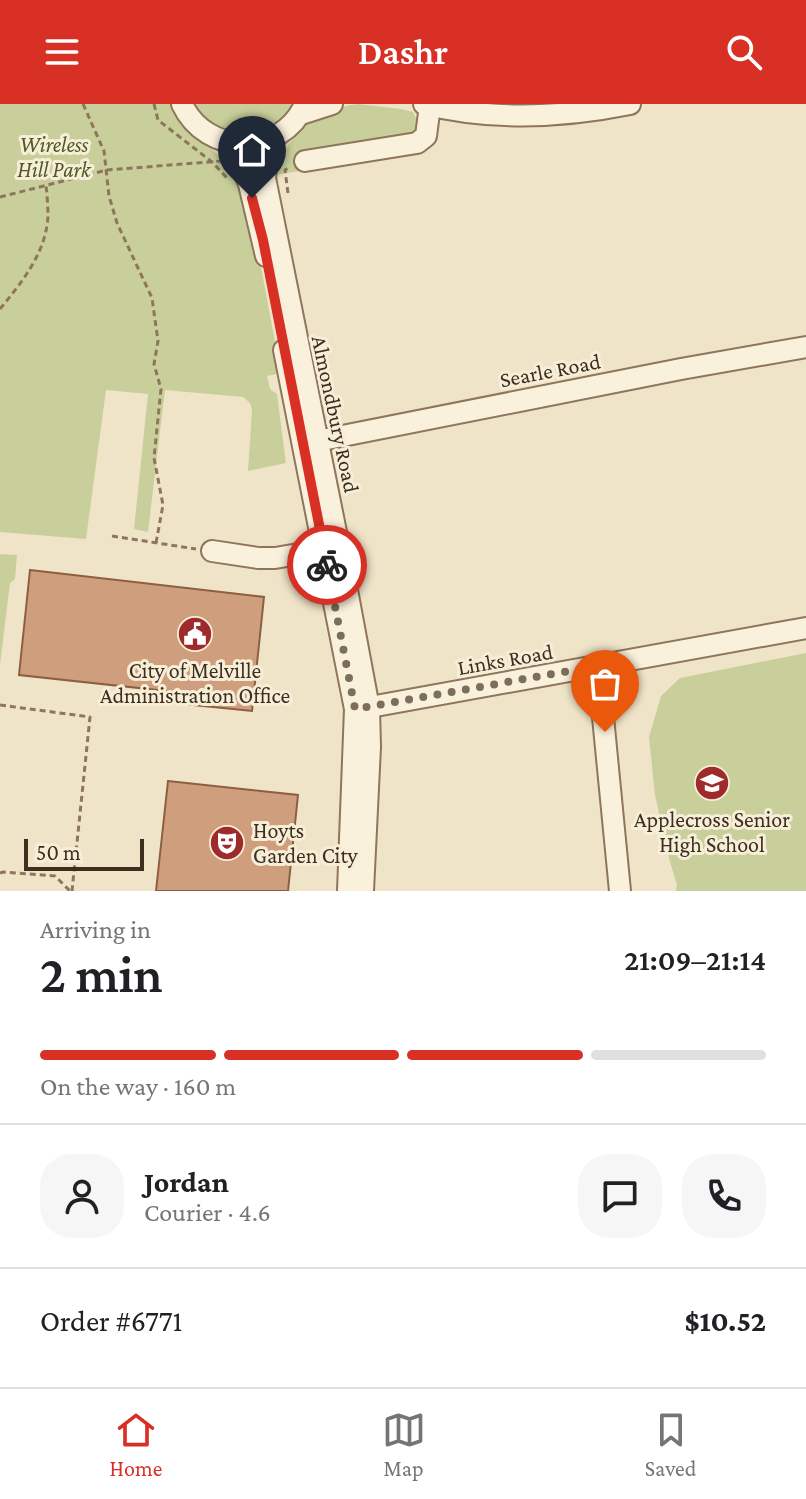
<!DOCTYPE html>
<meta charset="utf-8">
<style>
:root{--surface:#fff;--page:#f6f6f6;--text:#202124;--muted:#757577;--line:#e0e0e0;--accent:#d93025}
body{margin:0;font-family:"Crimson Pro",serif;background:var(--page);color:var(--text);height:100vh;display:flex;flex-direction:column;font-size:30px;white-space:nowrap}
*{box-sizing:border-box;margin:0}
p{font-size:26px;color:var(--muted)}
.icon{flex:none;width:44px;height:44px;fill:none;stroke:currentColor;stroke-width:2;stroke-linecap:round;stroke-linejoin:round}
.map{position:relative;height:787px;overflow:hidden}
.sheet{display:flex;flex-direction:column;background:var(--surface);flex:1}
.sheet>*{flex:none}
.scale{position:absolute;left:24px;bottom:20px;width:120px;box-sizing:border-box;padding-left:8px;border:4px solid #3d2e20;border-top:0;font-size:22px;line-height:28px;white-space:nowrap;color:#3d2e20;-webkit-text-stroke:6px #f7eed8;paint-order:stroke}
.pin{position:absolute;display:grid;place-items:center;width:68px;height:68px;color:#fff;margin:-82px -34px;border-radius:50% 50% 50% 0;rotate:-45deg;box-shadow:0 0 8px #0007}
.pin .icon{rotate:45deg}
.courier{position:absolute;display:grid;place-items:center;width:80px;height:80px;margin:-40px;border:6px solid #d93025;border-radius:50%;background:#fff;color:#222;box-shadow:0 2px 10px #0007}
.overview em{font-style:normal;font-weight:600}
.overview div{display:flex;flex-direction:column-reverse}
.overview{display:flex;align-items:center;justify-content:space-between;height:136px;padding:0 40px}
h1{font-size:52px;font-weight:600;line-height:60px}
.bar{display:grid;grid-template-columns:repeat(4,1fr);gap:12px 8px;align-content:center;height:96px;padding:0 40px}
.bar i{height:10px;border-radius:6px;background:var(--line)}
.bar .selected{background:var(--accent)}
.bar p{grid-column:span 4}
.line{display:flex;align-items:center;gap:20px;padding:0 40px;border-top:2px solid var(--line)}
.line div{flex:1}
.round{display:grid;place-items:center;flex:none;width:84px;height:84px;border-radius:32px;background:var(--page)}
header{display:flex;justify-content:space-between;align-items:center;height:104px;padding:0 40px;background:var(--accent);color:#fff;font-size:36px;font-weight:600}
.tabs{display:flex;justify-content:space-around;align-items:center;height:112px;border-top:2px solid var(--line);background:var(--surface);font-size:22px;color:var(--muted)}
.tabs a{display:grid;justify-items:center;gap:4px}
.tabs .selected{color:var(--accent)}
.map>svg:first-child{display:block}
</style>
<header><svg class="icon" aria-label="menu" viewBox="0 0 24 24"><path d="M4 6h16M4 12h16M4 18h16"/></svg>Dashr<svg class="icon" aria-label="search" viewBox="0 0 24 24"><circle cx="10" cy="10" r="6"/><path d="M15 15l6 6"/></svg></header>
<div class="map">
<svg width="806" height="787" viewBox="0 0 806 787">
<rect width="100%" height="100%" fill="#f0e4c8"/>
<g fill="#c9cf9b">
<polygon points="0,0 172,0 188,22 233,66 250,105 281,269 267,272 270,285 277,290 286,359 248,367 252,306 250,299 243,293 165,286 148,428 134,425 148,290 106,286 86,435 0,428"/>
<path d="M195,0H298C291,9 276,25 265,29C238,39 208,24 195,0Z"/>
<path d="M358,0L401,5L413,8L419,20L417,27L411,33L311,65L276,71C286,29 316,5 358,0Z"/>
<polygon points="0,450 17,451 15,475 10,479 0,561"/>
<polygon points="806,549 806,787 676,787 677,781 668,751 655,691 649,633 661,592 680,574"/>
</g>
<g fill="#cf9f7d" stroke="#8d5f41" stroke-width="2">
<polygon points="30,466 264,493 252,607 174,599 175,588 19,571"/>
<polygon points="168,677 298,691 288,787 156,787"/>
</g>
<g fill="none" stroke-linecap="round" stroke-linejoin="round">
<g stroke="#8d765c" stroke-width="24">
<g id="minor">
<path d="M182,0C206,52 282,53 305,0"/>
<path d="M424,0C493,17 561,14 630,0"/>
<polyline points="301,10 332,0"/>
<polyline points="269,35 265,74 339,443 369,604 370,643 363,787"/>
<polyline points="232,40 249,80 266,152"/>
<polyline points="305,57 417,39 426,32 430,1"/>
<polyline points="284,246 355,605 348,787"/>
<polyline points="307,339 681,265 806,243"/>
<polyline points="212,447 258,454 275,454 334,444"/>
<polyline points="598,562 620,787"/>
<polyline points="359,605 806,524"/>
</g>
</g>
<g stroke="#8d765c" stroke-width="3" stroke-dasharray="6 4" stroke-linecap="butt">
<polyline points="83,0 104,47 109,92 117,119 152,194 158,237 154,260 161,285 154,354 163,401 156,439"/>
<polyline points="154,0 158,16 212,58 227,74"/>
<polyline points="288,89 285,66 290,63"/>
<polyline points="0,93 107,66 221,57"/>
<path d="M0,205C22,178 46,149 48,112C48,102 47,91 46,81"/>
<polyline points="112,432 196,445"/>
<polyline points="0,601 90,613 72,787"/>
<polyline points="0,769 3,768 55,772 70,787"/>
</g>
<use href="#minor" stroke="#faf1dc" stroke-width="20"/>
</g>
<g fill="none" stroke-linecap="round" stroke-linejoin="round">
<polyline stroke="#7c6e5b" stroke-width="8" stroke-dasharray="0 14.4" points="327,461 355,605 598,562 605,628"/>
<polyline stroke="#d93025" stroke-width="10" points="252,94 263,136 327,461"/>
</g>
<defs>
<g id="civic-disc" transform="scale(1.8)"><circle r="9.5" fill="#9e2a2b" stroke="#f7eed8"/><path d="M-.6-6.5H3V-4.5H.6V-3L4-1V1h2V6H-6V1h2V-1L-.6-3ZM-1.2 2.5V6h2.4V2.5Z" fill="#fff"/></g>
<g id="school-disc" transform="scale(1.8)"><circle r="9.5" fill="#9e2a2b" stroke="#f7eed8"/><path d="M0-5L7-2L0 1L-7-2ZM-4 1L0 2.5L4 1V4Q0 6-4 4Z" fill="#fff"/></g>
<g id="theatre-disc" transform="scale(1.8)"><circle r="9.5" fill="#9e2a2b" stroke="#f7eed8"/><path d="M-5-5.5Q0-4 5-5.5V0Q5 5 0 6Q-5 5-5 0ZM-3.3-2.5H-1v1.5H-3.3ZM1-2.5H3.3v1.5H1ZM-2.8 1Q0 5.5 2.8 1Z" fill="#fff"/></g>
</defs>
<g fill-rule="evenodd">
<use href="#civic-disc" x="195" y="530"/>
<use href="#school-disc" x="712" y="679"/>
<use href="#theatre-disc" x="227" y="739"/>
</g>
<g text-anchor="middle" stroke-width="6" stroke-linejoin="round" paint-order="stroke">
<g font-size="22" font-style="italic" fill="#4d5a26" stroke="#f7eed8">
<text x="54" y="48">Wireless<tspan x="54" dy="25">Hill Park</tspan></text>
</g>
<g font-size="22" fill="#3d2e20" stroke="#f7eed8">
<text transform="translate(550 266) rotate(-11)" y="8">Searle Road</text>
<text transform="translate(336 310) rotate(78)" y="8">Almondbury Road</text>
<text transform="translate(505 555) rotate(-10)" y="8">Links Road</text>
</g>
<g font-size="22" fill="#3d2e20" stroke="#f7eed8">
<text x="195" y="574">City of Melville<tspan x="195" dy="25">Administration Office</tspan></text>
<text x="712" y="723">Applecross Senior<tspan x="712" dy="25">High School</tspan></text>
<text x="253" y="734" text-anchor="start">Hoyts<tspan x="253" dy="25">Garden City</tspan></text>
</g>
</g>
</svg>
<div class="scale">50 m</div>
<div class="pin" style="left:605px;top:628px;background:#ea580c"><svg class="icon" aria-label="bag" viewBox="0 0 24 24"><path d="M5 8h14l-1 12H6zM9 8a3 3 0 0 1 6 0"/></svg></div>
<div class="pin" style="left:252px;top:94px;background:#1f2937"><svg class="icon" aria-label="home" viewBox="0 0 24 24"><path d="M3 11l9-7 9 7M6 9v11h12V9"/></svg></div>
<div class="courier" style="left:327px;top:461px"><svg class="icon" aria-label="bike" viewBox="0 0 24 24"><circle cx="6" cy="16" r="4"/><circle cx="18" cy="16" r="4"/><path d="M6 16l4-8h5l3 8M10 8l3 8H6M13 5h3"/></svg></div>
</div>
<section class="sheet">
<div class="overview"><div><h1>2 min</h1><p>Arriving in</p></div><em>21:09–21:14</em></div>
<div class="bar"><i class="selected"></i><i class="selected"></i><i class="selected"></i><i></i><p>On the way · 160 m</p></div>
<div class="line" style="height:144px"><a class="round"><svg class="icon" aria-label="person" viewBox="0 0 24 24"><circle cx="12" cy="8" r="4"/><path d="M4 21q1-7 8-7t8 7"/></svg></a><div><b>Jordan</b><p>Courier · 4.6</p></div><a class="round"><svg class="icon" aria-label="chat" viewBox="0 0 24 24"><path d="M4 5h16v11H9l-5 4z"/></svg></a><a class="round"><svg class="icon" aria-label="phone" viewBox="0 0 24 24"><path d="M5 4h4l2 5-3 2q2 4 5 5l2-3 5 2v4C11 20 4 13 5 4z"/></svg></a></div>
<div class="line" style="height:104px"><div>Order #6771</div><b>$10.52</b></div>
</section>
<nav class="tabs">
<a class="selected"><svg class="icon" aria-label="home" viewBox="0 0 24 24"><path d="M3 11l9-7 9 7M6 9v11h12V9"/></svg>Home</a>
<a><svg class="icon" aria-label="map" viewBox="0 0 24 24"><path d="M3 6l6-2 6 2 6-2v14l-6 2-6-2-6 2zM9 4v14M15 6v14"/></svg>Map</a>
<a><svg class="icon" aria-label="saved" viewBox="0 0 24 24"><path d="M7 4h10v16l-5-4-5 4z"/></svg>Saved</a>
</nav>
